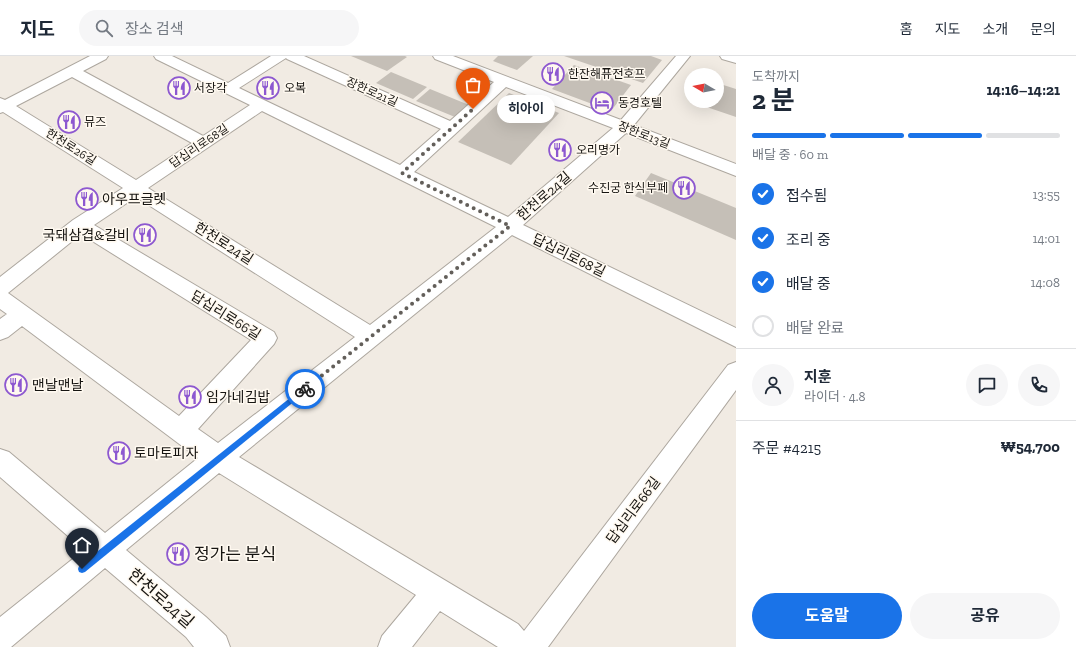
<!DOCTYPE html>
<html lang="ko">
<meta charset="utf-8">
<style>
:root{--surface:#fff;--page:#f6f6f7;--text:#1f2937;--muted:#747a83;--line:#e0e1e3;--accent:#1a73e8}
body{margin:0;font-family:"Zilla Slab","Noto Sans KR",serif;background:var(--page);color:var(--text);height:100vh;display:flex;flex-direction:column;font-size:15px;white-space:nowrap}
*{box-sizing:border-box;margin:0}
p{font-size:13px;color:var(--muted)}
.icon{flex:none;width:22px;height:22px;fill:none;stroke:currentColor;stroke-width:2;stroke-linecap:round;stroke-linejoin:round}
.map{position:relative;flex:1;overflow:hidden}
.drawer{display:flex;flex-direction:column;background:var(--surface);width:340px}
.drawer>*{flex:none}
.needle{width:26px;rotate:280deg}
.buttons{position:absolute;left:684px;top:12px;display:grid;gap:8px}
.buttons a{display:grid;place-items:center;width:40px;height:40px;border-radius:50%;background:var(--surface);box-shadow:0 4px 16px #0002;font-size:20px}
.pin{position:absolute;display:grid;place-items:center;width:34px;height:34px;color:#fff;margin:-41px -17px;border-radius:50% 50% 50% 0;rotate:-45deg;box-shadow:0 0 4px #0007}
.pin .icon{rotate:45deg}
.courier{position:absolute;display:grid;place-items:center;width:40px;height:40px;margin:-20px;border:3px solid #1a73e8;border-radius:50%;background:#fff;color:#222;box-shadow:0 1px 5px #0007}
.bubble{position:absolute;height:28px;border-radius:14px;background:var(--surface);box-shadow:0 4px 16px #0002;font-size:13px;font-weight:700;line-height:28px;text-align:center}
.summary em{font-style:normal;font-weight:700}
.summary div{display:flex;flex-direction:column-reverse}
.summary{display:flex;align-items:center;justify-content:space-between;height:68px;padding:0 16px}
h1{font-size:26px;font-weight:700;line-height:30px}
.bar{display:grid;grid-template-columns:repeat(4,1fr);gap:6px 4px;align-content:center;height:48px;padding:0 16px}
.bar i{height:5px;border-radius:3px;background:var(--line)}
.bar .active{background:var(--accent)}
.bar p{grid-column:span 4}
.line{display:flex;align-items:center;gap:10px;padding:0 16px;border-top:1px solid var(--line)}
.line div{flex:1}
.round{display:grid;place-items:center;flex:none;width:42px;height:42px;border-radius:21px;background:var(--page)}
ol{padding:0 16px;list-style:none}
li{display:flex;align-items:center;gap:12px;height:44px}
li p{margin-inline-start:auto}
li .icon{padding:4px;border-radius:50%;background:var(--accent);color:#fff;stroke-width:4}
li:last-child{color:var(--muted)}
li i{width:22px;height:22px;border:2px solid var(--line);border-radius:50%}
.action{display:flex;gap:8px;margin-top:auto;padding:8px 16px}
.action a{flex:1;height:46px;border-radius:24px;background:var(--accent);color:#fff;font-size:16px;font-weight:700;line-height:46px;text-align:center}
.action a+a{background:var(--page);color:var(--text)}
header{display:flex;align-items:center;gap:24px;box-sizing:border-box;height:56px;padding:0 20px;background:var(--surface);border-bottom:1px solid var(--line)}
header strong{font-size:19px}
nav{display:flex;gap:22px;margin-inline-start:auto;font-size:14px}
.search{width:280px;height:36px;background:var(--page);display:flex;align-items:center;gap:10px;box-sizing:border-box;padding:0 14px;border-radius:22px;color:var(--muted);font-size:15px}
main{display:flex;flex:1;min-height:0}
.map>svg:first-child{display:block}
</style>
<header>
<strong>지도</strong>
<div class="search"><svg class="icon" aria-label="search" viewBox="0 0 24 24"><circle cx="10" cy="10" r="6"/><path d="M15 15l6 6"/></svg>장소 검색</div>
<nav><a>홈</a><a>지도</a><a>소개</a><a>문의</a></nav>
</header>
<main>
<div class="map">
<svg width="736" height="591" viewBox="0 0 736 591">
<rect width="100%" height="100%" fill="#f1ebe3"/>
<g fill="#c5bfb7">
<polygon points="351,0 405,0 407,1 387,15"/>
<polygon points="498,0 533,0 517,14 493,5"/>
<polygon points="564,0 651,0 662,4 643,27"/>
<polygon points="574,9 631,29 611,55 552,33"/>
<polygon points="391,16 427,31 413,43 376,27"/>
<polygon points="717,27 736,33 736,61 689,45 717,45"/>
<polygon points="430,33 469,49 455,61 416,45"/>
<polygon points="509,37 559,57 511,109 458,86"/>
<polygon points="651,117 736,152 736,184 635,140"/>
</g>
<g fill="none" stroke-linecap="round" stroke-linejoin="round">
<g stroke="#ada79f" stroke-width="2">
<g id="minor">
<path d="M90,0H108L106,3L83,15L203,80L250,49L156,3L154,0H172L228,27L271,0H304L450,65L494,26L435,3L433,0H453L621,64L676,0H690L634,69L736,108V120L626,77L523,169L736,272V291L512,179L239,401L518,568L524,575L728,309L736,306V334L548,591H498L440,555L412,591H378L382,580L416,539L219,417L126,494L206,561L226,580L230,591H194L186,581L105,512L11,591H0V561L84,494L0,421V393L9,396L105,477L198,402L22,270L8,281L0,284V263L7,258L0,253V221L73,164L123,132L3,56L0,57V42L5,44ZM286,2L287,3L441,73L400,109L239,32ZM72,21L192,87L136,124L16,50ZM506,31L613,72L508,161L414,116ZM262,55L496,171L370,269L148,132ZM136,141L355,281L218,387L198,373L274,288L277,282L274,276L94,169ZM81,178L251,284L179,360L8,237Z"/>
<polygon points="720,0 736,0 736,7 722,3"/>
</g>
</g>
<use href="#minor" fill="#fff" fill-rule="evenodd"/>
</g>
<polygon fill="#1a73e8" points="305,330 308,333 307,335 85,516 82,517 79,516 78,513 79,510"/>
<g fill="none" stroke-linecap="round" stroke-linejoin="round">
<polyline stroke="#635f5a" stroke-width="4" stroke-dasharray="0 7.2" points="305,333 510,170 402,117 473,53"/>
</g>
<defs>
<g id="restaurant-ring" transform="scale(1.15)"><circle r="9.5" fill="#fff9f0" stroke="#8d58d0" stroke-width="1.5"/><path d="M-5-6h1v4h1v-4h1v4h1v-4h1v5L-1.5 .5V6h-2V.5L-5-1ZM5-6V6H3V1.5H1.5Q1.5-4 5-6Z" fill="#8d58d0"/></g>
<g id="hotel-ring" transform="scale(1.15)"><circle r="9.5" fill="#fff9f0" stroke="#8d58d0" stroke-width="1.5"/><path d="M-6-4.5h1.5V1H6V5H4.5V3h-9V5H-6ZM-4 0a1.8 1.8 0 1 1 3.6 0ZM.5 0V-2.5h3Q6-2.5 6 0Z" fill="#8d58d0"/></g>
</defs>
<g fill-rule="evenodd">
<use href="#restaurant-ring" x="553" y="18"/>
<use href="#restaurant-ring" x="179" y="32"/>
<use href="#restaurant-ring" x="268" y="32"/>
<use href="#hotel-ring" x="602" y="47"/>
<use href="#restaurant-ring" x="69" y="66"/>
<use href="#restaurant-ring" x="560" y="94"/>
<use href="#restaurant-ring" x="684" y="132"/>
<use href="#restaurant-ring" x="87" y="143"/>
<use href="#restaurant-ring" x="145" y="179"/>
<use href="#restaurant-ring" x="16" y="329"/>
<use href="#restaurant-ring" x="190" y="341"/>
<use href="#restaurant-ring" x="119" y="397"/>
<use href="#restaurant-ring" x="178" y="498"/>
</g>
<g text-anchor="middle" stroke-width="3" stroke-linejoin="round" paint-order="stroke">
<g font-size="12" fill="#161411" stroke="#fff9f0" text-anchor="start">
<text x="568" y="22">한잔해퓨전호프</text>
<text x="194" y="36">서장각</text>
<text x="284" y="36">오복</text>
<text x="618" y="51">동경호텔</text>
<text x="84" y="70">뮤즈</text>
<text x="576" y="98">오리명가</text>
<text x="668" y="136" text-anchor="end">수진궁 한식부페</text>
</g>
<g font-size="12" fill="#161411" stroke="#fff9f0">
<text transform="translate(372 36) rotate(24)" y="4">장한로21길</text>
<text transform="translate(644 79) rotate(21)" y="4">장한로13길</text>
<text transform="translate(199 90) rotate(-34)" y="4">답십리로68길</text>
<text transform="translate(71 91) rotate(32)" y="4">한천로26길</text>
</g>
<g font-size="14" fill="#161411" stroke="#fff9f0">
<text transform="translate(544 140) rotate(-41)" y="5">한천로24길</text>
<text transform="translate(224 187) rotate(32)" y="5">한천로24길</text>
<text transform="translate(569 199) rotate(26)" y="5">답십리로68길</text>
<text transform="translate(226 259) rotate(32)" y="5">답십리로66길</text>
<text transform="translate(633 454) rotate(-53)" y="5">답십리로66길</text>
</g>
<g font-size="14" fill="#161411" stroke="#fff9f0" text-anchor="start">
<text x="102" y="148">아우프글렛</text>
<text x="130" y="184" text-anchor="end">국돼삼겹&amp;갈비</text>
<text x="32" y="334">맨날맨날</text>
<text x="206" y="346">임가네김밥</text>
<text x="134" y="402">토마토피자</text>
</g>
<g font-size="17" fill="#161411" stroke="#fff9f0" text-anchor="start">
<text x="194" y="504">정가는 분식</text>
</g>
<g font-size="17" fill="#161411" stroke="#fff9f0">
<text transform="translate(161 542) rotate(41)" y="6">한천로24길</text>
</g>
</g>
</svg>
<div class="buttons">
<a><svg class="needle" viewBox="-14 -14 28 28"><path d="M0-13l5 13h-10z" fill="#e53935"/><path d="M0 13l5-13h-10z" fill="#747a83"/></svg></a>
</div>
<div class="pin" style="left:473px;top:53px;background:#ea580c"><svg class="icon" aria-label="bag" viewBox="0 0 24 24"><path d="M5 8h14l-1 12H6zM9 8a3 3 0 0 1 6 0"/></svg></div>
<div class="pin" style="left:82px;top:513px;background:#1f2937"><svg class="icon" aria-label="home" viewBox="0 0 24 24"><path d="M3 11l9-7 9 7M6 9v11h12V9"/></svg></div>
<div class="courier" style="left:305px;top:333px"><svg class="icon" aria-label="bike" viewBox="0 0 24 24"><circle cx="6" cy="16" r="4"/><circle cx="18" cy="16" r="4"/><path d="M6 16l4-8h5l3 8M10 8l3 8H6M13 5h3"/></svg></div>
<div class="bubble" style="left:497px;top:39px;width:58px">히아이</div>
</div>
<section class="drawer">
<div class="summary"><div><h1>2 분</h1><p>도착까지</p></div><em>14:16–14:21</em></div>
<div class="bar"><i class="active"></i><i class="active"></i><i class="active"></i><i></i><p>배달 중 · 60 m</p></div>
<ol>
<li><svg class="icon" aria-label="check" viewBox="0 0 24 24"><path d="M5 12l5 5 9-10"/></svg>접수됨<p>13:55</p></li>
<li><svg class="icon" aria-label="check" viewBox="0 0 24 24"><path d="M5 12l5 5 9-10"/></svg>조리 중<p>14:01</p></li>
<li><svg class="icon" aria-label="check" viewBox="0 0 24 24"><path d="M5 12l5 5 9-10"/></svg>배달 중<p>14:08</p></li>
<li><i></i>배달 완료</li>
</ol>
<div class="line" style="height:72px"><a class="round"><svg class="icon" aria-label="person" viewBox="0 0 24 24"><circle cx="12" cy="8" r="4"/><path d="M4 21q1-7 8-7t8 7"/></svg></a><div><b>지훈</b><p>라이더 · 4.8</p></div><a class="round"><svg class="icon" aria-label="chat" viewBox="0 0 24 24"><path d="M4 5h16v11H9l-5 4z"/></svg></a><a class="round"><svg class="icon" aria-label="phone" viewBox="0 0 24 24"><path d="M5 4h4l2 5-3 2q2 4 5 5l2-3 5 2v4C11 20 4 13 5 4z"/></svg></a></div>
<div class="line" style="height:52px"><div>주문 #4215</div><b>₩54,700</b></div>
<div class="action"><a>도움말</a><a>공유</a></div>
</section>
</main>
